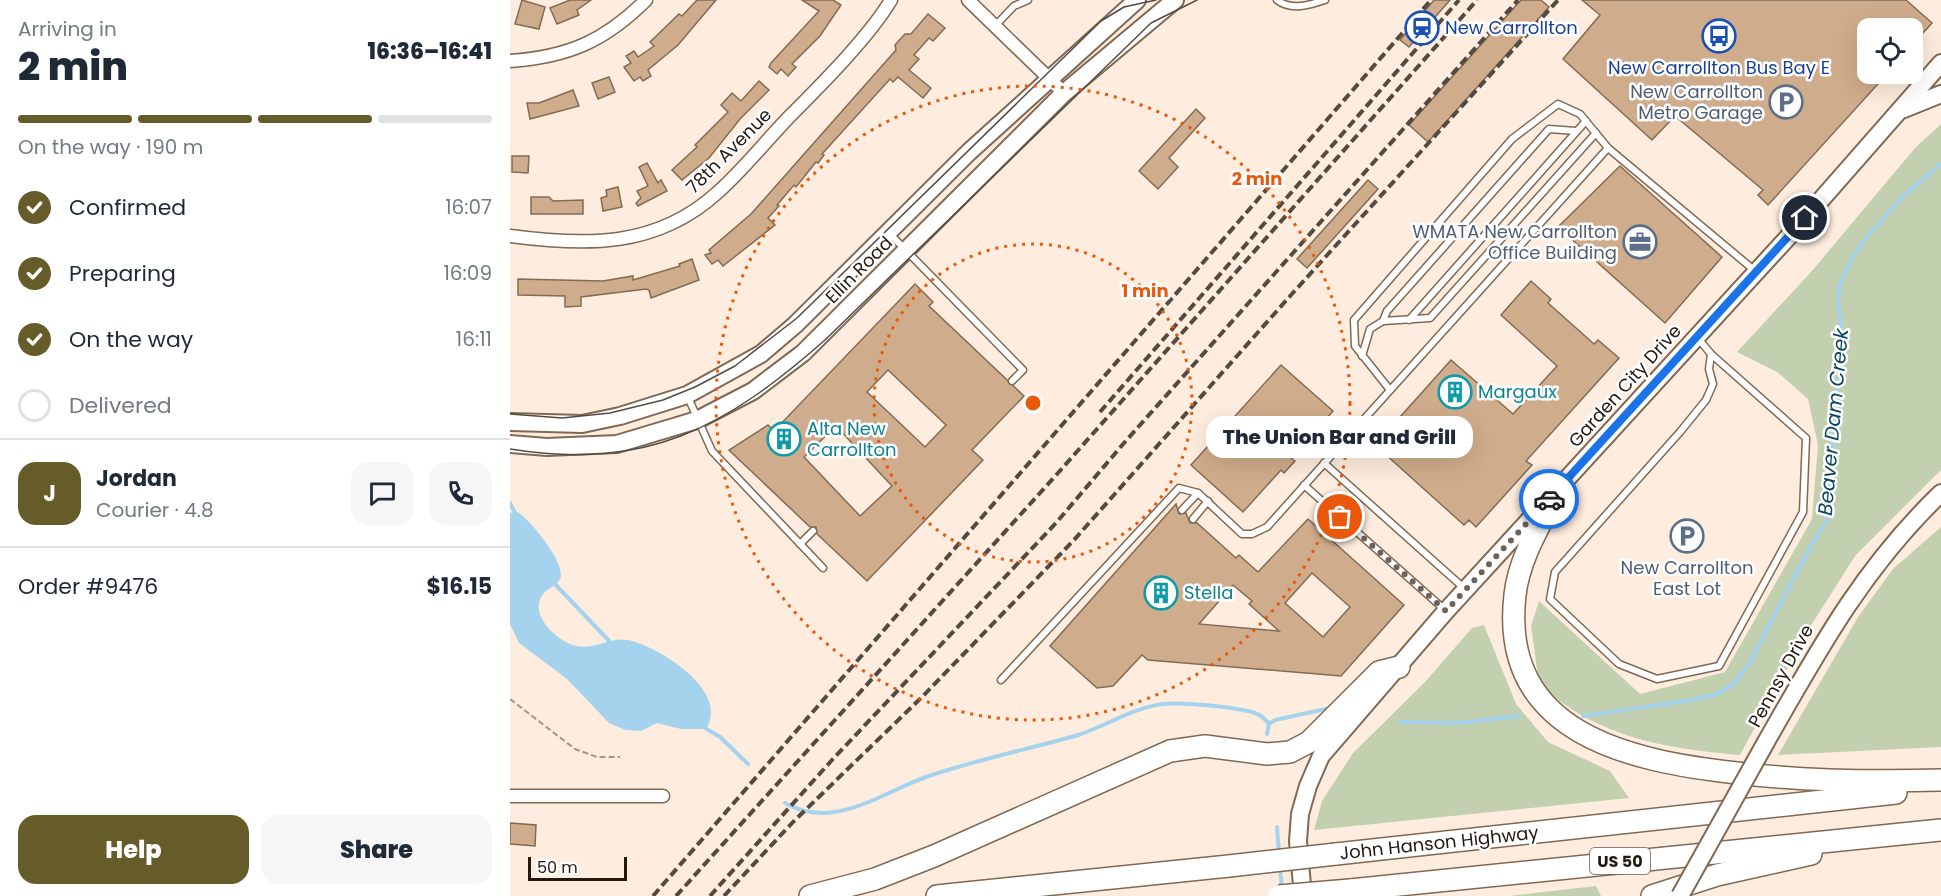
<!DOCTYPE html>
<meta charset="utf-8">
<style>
:root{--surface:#fff;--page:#f6f6f7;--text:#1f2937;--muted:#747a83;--line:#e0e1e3;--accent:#665c29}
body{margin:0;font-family:Poppins,sans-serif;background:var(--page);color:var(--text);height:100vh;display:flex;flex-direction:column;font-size:22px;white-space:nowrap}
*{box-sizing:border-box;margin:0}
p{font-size:20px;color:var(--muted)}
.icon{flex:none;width:33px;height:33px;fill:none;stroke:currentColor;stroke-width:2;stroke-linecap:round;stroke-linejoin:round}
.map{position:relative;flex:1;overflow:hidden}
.drawer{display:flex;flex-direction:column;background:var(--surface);width:510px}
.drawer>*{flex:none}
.fabs{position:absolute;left:1347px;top:18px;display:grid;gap:12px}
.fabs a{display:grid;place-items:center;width:66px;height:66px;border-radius:12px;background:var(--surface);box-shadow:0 6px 24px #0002;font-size:30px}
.scale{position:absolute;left:18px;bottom:15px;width:99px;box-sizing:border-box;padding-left:6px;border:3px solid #21180f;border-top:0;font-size:16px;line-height:21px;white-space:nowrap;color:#21180f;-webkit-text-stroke:4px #fff;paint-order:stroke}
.pin{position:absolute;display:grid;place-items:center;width:51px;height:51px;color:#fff;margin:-26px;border:3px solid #fff;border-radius:50%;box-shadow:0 2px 6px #0007}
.courier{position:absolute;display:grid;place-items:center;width:60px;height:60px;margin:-30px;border:4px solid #1a73e8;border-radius:50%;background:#fff;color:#222;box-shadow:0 2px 8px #0007}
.bubble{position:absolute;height:42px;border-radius:18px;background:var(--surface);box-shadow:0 6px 24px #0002;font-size:20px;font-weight:800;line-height:42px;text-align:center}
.summary em{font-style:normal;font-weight:800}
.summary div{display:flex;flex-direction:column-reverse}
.summary{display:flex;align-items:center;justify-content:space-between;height:102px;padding:0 18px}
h1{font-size:39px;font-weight:800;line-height:45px}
.bar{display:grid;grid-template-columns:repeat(4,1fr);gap:9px 6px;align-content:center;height:72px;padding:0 18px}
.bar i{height:8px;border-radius:4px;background:var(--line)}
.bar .selected{background:var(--accent)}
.bar p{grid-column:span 4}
.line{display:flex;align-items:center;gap:15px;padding:0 18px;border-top:2px solid var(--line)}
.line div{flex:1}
.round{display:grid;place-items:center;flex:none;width:63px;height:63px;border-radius:18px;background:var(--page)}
ol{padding:0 18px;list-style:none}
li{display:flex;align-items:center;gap:18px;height:66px}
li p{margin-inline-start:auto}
li .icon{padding:6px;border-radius:50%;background:var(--accent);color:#fff;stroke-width:4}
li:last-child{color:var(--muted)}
li i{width:33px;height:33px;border:3px solid var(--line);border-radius:50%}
.button{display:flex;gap:12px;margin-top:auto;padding:12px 18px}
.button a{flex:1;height:69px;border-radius:18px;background:var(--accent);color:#fff;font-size:24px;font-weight:800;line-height:69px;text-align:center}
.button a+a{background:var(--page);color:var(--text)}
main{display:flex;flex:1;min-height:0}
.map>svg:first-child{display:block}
</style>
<main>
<section class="drawer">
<div class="summary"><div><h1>2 min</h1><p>Arriving in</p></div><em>16:36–16:41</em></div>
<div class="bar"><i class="selected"></i><i class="selected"></i><i class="selected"></i><i></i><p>On the way · 190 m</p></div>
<ol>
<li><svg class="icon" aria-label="check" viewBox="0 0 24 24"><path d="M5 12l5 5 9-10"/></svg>Confirmed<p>16:07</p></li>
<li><svg class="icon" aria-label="check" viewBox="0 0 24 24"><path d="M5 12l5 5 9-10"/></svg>Preparing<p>16:09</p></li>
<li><svg class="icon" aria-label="check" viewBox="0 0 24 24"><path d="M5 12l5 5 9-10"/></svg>On the way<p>16:11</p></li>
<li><i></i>Delivered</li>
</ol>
<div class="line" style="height:108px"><b class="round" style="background:var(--accent);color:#fff">J</b><div><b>Jordan</b><p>Courier · 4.8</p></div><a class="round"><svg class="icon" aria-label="chat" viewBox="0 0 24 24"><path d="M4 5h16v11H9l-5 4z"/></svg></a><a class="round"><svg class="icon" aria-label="phone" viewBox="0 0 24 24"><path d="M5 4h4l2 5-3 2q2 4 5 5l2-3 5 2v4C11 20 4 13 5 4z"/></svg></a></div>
<div class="line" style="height:78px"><div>Order #9476</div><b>$16.15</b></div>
<div class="button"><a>Help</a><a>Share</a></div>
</section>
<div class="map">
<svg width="1431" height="896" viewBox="0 0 1431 896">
<rect width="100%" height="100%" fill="#feedde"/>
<g fill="#c3d0af">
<path d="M1431,124V470L1345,556L1297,632L1230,755C1153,748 1088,738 1029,684L1021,626L1029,601L1130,694L1215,672L1302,519L1308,445L1298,399L1267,372L1227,352L1301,272L1405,148Z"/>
<polygon points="1431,527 1431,747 1268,755 1348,617 1383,569"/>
<polygon points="974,625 1006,704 1038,742 1100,771 1119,798 804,830 812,801 843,753 915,682 962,628"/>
<polygon points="1086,886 1091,896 999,896"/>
</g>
<path fill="#a5d3ed" d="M4,510C18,516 52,559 51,575C51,584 38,588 33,594C19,614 43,636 60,644C80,653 100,636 118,640C148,646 221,691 196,729H171L147,723L131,731L115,730L99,723L57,679L9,643L0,624V514Z"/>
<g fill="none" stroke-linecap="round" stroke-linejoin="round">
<g stroke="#a5d3ed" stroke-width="4">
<polyline points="0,503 5,513"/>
<polyline points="42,581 103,645"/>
<polyline points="1073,716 1176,701 1207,694 1225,683 1239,664 1299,549 1317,520 1332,338 1328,301 1330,284 1342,258 1357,237 1393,196 1431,164"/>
<polyline points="890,722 948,723 1010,716"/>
<polyline points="192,726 210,737 238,764"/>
<polyline points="757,734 759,724 765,720 820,708"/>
<path d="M275,803C323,831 371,793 416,777C465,760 515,750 565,736C595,727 623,707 654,704C673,702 727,707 745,713C751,715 755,719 759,724"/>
<polyline points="767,827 769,853"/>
<polyline points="770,867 772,889"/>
</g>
</g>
<g fill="#cfac8b" stroke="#836b54" stroke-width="1.5" fill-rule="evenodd">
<polygon points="12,0 35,7 29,29 5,24"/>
<polygon points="60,0 81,0 67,10 69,15 47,24 40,8"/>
<polygon points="187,0 206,0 168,45 138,70 141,76 133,81 130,77 124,81 114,67 121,63 116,56 124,51 128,57 144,46 140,42 169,14 172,16"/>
<polygon points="292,0 323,0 331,5 310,36 282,64 286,67 278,76 271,69 267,74 259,67 261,63 309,11"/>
<polygon points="924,0 940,0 899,47 890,40"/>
<polygon points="1011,0 1031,0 1039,7 918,142 899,125"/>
<polygon points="1072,0 1396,0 1422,23 1402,45 1402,28 1358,28 1358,74 1377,74 1258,205 1248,195 1253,190 1165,116 1142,140 1053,59 1090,15"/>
<polygon points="418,14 435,28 423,41 419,38 404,55 409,59 399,70 421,88 413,98 388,77 383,82 380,79 312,154 314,155 308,163 306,162 286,187 284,185 267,205 269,206 258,218 265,225 213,266 208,260 202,264 195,255 201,253 199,250 241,214 386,50 385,45 395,34 401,34"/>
<polygon points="99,77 105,92 88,99 82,83"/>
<polygon points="249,81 259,90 230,119 199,158 172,180 162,170 187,147 185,145 218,112 211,105 222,93 231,101"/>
<polygon points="63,90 69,106 20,119 17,103 29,103"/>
<polygon points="686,109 695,118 659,158 668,167 648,189 629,171"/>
<polygon points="2,156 19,156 18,173 2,172"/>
<polygon points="137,163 148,183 151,180 157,191 128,206 126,203 131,198 127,191 138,186 129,167"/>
<polygon points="1110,166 1212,257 1155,323 1048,227"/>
<polygon points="858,180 868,189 797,268 787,259"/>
<polygon points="108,187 112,207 93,211 91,198 97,196 96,190"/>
<polygon points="21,197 39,197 43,201 73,200 73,214 21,214"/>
<polygon points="182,259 189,280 141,298 139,290 136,289 71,297 71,306 55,307 55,296 8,295 8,279 93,281 123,276 123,280 170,266 169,264"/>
<polygon points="1021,281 1041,299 1038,303 1084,344 1088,340 1109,358 1016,461 1022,465 966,527 959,520 954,525 865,445 941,360 1003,414 1047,366 991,315"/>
<path d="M405,284L423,302L419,306L514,396L462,450L473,460L357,581L307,534L306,527H300L219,450L258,425L264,431ZM378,370L436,425L415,447L357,392ZM326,426L382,486L350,516L294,457Z"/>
<polygon points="771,365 823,411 781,458 785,461 774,473 771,470 733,512 681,465"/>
<path d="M666,504L669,514L676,513L680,523H687L726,558L729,555L748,572L798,519L894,605L831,676L638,660L632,655L603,686L587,688L540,646ZM802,573L840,607L813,637L775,603ZM723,585L742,601L739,604L769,631L689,624Z"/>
<polygon points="0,823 26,825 25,846 0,844"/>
</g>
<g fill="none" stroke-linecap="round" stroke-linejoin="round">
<g stroke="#806852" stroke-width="9">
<g id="lane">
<path d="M767,0C781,11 800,5 815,0"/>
<polyline points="485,26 504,6 518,0"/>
<polyline points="379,233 513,370 502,381"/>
<polyline points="899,320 1076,121"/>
<polyline points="873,321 877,311 1039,129 1066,131"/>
<polyline points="1187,337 1201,354"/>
<polygon points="1201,354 1296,438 1293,512 1209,666 1147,679 1109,664 1040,599 1045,572 1170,432 1196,400 1203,384 1199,369"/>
<polyline points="852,356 860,329 873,321 920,318 1086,133"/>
<polyline points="880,390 845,346 844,320 1002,139 1048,104 1070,114 1098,148 1244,270"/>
<polyline points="177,395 202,451 313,568"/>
<polyline points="814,463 955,589"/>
<polyline points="794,485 935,610"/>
<polyline points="672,510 688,493"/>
<polyline points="683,519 698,501"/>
<polyline points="290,544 303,531"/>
<polyline points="491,680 669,488 688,493 732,534 742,534 757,527 1098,148"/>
</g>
</g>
<g stroke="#806852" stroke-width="15">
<g id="street">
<polyline points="458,0 554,93"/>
<path d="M0,61C58,57 95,41 136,0"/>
<path d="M0,236C76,246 146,248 207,193C233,170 255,142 279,117C310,86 359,37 381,0"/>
<polyline points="0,796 153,796"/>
</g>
</g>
<g stroke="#806852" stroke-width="20">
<g id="secondary">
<polyline points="1394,109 1431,94"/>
<polyline points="0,422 72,424 110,416 177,395 251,354 285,325 459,152 627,0"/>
<polyline points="0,444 37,447 107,444 187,420 243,391 293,353 554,93 665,0"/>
<path d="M1256,742C1309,649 1353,568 1431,493"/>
<polyline points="793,896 788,841 790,814 798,786 811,756 936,611 1281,234 1431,63"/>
</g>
</g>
<g stroke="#806852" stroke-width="24">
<g id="highway">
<path d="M1050,486C1033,520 1009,557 1005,595C989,734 1120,761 1227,773C1295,781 1362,782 1431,780"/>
<polyline points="826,854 1386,793"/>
<polyline points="840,890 1431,830"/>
<polyline points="300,896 365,879 424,856 660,751 695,746 757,754 780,752 799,742 869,672 889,667"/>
<polyline points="427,896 719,866"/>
<polyline points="1142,896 1207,875 1301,854"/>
</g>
</g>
<polyline stroke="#a49689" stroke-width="2" stroke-dasharray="6 3" stroke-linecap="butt" points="0,699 65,749 87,757 110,757"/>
<use href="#lane" stroke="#fff" stroke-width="6"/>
<use href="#street" stroke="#fff" stroke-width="12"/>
<use href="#secondary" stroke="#fff" stroke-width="16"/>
<use href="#highway" stroke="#fff" stroke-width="21"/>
<g stroke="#554a40" stroke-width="1.5">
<polyline points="0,414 52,418 100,413 153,400 185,387 225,366 287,318 591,21 614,7 646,0"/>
<path d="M0,449C137,471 215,428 315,340L641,23L687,0"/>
</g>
<g stroke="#554a40" stroke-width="4" stroke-dasharray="9 4.5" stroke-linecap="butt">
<polyline points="590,412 949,0"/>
<polyline points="143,896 921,0"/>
<polyline points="166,896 548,473 967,0"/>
<polyline points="200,896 322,760 546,523 614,443 1008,0"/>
<polyline points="214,896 283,822 411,698 564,540 781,295 1048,0"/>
</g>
<g stroke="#806852" stroke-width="20" stroke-linecap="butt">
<polyline id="secondary-bridge" points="1170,896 1256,742"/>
</g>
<g stroke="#806852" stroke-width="24" stroke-linecap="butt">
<g id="highway-bridge">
<polyline points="719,866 826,854"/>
<polyline points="769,896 840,890"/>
</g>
</g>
<use href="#secondary-bridge" stroke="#fff" stroke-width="16"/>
<use href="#highway-bridge" stroke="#fff" stroke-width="21"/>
</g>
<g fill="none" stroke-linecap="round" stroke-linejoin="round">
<polyline stroke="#6e6357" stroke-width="6" stroke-dasharray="0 10.8" points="830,517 936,611 1039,499"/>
<polyline stroke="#1a73e8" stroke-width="8" points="1039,499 1295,218"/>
</g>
<g fill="none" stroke="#e8590c" stroke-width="3" stroke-dasharray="3 6">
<circle cx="523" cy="403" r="159"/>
<circle cx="523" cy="403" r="317"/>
</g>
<defs>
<g id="station-ring" transform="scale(1.725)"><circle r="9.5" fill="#fff" stroke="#1a4fb4" stroke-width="1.5"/><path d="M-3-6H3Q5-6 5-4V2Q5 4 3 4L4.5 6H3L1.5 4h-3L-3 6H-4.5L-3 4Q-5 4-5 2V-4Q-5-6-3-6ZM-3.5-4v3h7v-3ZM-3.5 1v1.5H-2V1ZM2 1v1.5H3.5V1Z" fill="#1a4fb4"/></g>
<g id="bus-ring" transform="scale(1.725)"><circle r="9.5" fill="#fff" stroke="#1a4fb4" stroke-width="1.5"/><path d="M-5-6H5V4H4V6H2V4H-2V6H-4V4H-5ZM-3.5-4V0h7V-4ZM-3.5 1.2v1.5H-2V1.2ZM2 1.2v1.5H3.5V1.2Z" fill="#1a4fb4"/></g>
<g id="parking-ring" transform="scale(1.725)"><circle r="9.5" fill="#fff" stroke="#5c6f8a" stroke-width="1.5"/><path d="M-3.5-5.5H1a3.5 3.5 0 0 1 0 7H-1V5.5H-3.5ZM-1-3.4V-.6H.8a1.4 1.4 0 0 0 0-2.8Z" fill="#5c6f8a"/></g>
<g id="office-ring" transform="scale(1.725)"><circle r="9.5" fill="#fff" stroke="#5c6f8a" stroke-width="1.5"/><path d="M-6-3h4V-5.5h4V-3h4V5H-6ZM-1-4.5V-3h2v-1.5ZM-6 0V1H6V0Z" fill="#5c6f8a"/></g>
<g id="building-ring" transform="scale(1.725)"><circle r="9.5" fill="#fff" stroke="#0f9aa8" stroke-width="1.5"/><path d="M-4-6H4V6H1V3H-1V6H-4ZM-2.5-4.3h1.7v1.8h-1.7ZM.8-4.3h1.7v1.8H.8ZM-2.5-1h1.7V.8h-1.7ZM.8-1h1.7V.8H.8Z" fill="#0f9aa8"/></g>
</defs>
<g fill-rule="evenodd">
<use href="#station-ring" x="912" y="28"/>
<use href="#bus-ring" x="1209" y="36"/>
<use href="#parking-ring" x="1276" y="102"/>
<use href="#office-ring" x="1130" y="242"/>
<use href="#building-ring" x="945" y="392"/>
<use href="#building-ring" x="274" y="439"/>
<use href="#parking-ring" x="1177" y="536"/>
<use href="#building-ring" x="651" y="593"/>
</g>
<g text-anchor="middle" stroke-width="5" stroke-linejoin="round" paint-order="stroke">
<rect fill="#fff" stroke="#645d57" stroke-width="1.5" x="1080" y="848" width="60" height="26" rx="4.5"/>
<g font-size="16" font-weight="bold" fill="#21180f">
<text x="1110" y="867">US 50</text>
</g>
<g font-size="18" fill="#164399" stroke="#fff" text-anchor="start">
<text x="935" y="34">New Carrollton</text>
<text x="1209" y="74" text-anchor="middle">New Carrollton Bus Bay E</text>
</g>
<g font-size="18" fill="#4e5e75" stroke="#fff" text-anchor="end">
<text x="1253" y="98">New Carrollton<tspan x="1253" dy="21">Metro Garage</tspan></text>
<text x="1107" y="238">WMATA New Carrollton<tspan x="1107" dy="21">Office Building</tspan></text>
<text x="1177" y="574" text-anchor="middle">New Carrollton<tspan x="1177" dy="21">East Lot</tspan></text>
</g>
<g font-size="18" fill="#21180f" stroke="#fff">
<text transform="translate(219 151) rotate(-45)" y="6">78th Avenue</text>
<text transform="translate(349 270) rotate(-45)" y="6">Ellin Road</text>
<text transform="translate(1115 386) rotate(-48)" y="6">Garden City Drive</text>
<text transform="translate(1271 676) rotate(-61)" y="6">Pennsy Drive</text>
<text transform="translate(929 843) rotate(-6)" y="6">John Hanson Highway</text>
</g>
<g font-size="18" fill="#0d838f" stroke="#fff" text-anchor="start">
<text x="968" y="398">Margaux</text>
<text x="297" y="435">Alta New<tspan x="297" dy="21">Carrollton</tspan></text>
<text x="674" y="599">Stella</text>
</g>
<g font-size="20" font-style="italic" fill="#07465f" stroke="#fff">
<text transform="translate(1323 422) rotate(-85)" y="7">Beaver Dam Creek</text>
</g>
</g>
<circle cx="523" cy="403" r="9" fill="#e8590c" stroke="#fff" stroke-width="3"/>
<g font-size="18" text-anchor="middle" font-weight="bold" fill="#e8590c" stroke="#fff" stroke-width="5" stroke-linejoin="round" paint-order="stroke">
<text x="747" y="185">2 min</text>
<text x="635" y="297">1 min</text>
</g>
</svg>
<div class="fabs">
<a><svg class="icon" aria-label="locate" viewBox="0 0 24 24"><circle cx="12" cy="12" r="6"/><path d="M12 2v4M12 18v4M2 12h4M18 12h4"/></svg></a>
</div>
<div class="scale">50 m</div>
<div class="pin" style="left:830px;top:517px;background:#ea580c"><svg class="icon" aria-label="bag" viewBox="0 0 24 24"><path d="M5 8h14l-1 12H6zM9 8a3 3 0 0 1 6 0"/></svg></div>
<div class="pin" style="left:1295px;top:218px;background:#1f2937"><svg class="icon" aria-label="home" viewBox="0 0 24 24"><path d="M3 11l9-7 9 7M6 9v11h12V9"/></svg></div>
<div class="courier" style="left:1039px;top:499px"><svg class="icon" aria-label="car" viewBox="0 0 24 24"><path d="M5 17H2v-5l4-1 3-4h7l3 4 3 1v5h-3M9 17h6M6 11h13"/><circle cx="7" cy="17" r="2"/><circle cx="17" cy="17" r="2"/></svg></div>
<div class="bubble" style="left:696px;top:416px;width:267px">The Union Bar and Grill</div>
</div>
</main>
